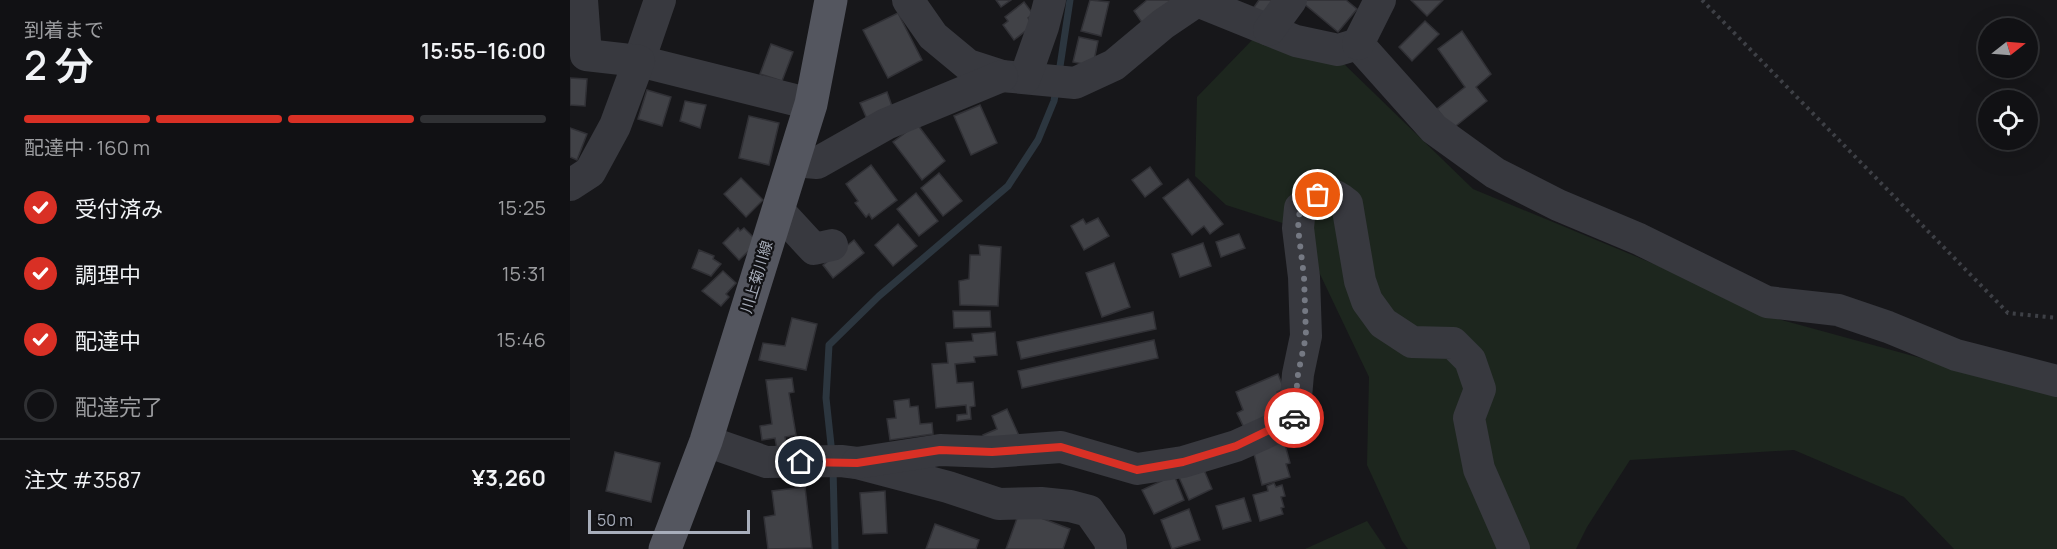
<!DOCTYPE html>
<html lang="ja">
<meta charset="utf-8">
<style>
:root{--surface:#111114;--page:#1a1a1d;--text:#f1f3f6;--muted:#9c9da0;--line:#303134;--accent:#d93025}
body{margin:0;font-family:Manrope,"Noto Sans JP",sans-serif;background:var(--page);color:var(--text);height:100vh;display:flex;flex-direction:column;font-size:22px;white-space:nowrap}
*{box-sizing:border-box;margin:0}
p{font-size:20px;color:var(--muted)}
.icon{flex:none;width:33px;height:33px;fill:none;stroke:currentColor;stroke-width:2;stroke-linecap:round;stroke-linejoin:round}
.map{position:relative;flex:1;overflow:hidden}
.drawer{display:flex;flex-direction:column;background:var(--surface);width:570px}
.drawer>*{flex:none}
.needle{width:39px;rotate:73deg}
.tools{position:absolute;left:1408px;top:18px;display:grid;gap:12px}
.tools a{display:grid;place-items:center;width:60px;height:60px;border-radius:50%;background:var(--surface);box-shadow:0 6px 24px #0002,0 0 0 2px var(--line);font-size:30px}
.scale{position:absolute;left:18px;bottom:15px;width:162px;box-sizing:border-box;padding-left:6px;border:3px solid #a8aebb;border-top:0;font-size:16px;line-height:21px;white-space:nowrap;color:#a8aebb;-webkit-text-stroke:4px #121215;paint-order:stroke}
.pin{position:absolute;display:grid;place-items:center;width:51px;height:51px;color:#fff;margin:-26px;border:3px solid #fff;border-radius:50%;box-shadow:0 2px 6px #0007}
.courier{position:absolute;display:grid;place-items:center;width:60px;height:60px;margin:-30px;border:4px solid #d93025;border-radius:50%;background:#fff;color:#222;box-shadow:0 2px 8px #0007}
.head em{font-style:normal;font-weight:600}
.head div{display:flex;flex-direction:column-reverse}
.head{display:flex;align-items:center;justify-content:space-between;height:102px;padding:0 24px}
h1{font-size:39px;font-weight:600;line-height:45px}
.bar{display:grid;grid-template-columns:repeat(4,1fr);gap:9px 6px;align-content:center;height:72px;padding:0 24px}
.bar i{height:8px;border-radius:4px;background:var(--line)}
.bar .current{background:var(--accent)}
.bar p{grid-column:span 4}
.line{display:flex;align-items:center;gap:15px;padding:0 24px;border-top:2px solid var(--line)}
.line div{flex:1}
ol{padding:0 24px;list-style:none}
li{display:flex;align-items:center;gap:18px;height:66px}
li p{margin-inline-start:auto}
li .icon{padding:6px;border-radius:50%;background:var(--accent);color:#fff;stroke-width:4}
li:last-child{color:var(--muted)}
li i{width:33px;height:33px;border:3px solid var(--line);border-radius:50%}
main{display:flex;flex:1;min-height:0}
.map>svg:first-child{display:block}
</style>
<main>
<section class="drawer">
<div class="head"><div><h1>2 分</h1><p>到着まで</p></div><em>15:55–16:00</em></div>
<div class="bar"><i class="current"></i><i class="current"></i><i class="current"></i><i></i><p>配達中 · 160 m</p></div>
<ol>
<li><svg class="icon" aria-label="check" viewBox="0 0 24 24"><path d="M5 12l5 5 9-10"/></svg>受付済み<p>15:25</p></li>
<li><svg class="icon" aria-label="check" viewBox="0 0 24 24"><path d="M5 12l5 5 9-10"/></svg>調理中<p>15:31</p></li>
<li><svg class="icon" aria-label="check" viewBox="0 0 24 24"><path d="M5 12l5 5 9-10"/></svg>配達中<p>15:46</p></li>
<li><i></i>配達完了</li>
</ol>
<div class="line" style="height:78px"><div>注文 #3587</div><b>¥3,260</b></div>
</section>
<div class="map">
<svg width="1487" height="549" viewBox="0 0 1487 549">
<rect width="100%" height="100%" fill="#17171a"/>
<g fill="#1d261e">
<polygon points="685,37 773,63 903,189 1130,283 1208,319 1442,383 1487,394 1487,549 1384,549 1334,497 1224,450 1060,460 1017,527 1006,549 838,549 832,541 797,465 799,377 728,228 656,205 625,176 627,97"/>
<polygon points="797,521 816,549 735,549"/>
</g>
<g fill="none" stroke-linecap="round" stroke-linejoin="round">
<g stroke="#2c363f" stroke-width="7">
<polyline points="489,73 500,0"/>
<polyline points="262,454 256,398 259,345 309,296 438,186 468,140 484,101 486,90"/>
<polyline points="263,468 265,549"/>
</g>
</g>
<g fill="#414247" stroke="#313136" stroke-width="1.5">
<polygon points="426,0 441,0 431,7"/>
<polygon points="520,0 539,2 531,36 511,31"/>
<polygon points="577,0 605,0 573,24 564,11"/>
<polygon points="689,0 709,0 698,20 682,10"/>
<polygon points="733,0 776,0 787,9 768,32 732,2"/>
<polygon points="841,0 873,0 857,16"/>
<polygon points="454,2 463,14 458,18 463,25 444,40 433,25 438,21 435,17"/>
<polygon points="328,13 352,60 318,78 293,30"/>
<polygon points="855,21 869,34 842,61 829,47"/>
<polygon points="892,31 921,74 906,87 917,101 882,129 867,109 895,87 868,49"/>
<polygon points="509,37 528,41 523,66 503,62"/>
<polygon points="201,44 223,52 212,81 190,74"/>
<polygon points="0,78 17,79 15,106 0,105"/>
<polygon points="77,90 101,97 92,126 68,119"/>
<polygon points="317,92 323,109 297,119 290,103"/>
<polygon points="115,101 136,105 130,128 110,121"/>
<polygon points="410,105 427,143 401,155 384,116"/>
<polygon points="179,116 209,123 199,165 169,158"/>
<polygon points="347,124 375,161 352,180 323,142"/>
<polygon points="0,128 17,134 7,160 0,157"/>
<polygon points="301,165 327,200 302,219 299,214 296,217 285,203 288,201 276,184"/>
<polygon points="580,167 592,184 575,197 562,180"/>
<polygon points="369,173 392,201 373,216 351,188"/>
<polygon points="171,178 193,200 176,217 154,194"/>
<polygon points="618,179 653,224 640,234 634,226 622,235 593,198"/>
<polygon points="346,193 368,221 349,236 327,209"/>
<polygon points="528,218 539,236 514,250 501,226 513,219 516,224"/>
<polygon points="328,224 347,246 323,266 305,245"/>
<polygon points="168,228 170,231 174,228 188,242 169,260 153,243"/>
<polygon points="669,234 675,248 651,257 646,242"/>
<polygon points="284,240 294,253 263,278 253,265"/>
<polygon points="633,243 641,266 610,277 602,254"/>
<polygon points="409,245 431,247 428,306 390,305 389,281 399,279 400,255 410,255"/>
<polygon points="129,250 144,256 143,259 151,264 141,276 122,268"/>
<polygon points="544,263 560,307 532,317 516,273"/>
<polygon points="153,271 166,283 156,294 159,297 151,306 132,291"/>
<polygon points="383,311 420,311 421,327 384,328"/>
<polygon points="583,312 586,329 451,359 447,342"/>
<polygon points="222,318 247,324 236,370 189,360 193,343 215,346"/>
<polygon points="425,332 427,355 404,357 405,362 385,364 387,383 403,382 405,406 400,407 401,419 387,421 387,415 397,414 396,405 366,408 362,364 378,363 376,343 403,341 402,334"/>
<polygon points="584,340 588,358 452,388 448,371"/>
<polygon points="708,374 714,389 707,392 717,414 676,432 667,413 673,410 666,392"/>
<polygon points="222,378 224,392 219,393 226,435 215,437 217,447 207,449 205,438 192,440 190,426 202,424 196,380"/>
<polygon points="339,399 340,407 348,406 350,424 362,423 363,434 320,440 317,419 326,418 324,401"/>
<polygon points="437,409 450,438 417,444 413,435 427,429 422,416"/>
<polygon points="713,437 720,463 716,464 720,477 692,485 682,446"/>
<polygon points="45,452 90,463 81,502 36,491"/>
<polygon points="632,465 642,489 619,500 608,475"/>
<polygon points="604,475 614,500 584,514 572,490"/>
<polygon points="704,483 706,487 712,485 715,496 711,497 714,507 711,508 713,514 690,521 683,495 698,491 697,486"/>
<polygon points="235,487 242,548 198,549 194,517 205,515 202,491"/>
<polygon points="315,491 317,533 293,534 290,493"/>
<polygon points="674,498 681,521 653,529 646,506"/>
<polygon points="619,509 630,540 602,549 591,520"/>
<polygon points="450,510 500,529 493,549 436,549"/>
<polygon points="365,524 409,540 406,549 356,549"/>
</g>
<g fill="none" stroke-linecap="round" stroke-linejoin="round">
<polyline stroke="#3e4046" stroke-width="4" stroke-dasharray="3 4.5" stroke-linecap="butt" points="1132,0 1438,313 1487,318"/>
<g stroke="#38393f" stroke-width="32">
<polyline points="90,0 69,61 241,104"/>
<polyline points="338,0 363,36 398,65 432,76 505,83 544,65 593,24 627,1 726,41 768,50 788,44 864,129 925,173 988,205 1069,239 1197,302 1268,310 1318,327 1386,355 1487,381"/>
<polyline points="699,30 721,0"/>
<polyline points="788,44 810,0"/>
<polyline points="455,78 473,27 480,0"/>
<polyline points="223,161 247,163 316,124 432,76"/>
<polyline points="0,185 20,172 45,126 69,61 16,55 12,0"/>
<polyline points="208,210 244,249 262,245"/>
<polyline points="136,441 196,462 271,461 287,463 378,487 429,504 471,503 500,506 519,511 540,541 541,549"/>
<path d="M287,463L370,450L422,452L491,447L567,469L613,462L666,446L724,420L728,374L736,336L734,277L728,228L730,208C748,196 757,186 777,204L790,281L797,301L813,323L842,342L883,343L900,360L910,389L899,418L909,469L944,549"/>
</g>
<polyline stroke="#54565f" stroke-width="33" points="95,549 136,441 241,104 261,0"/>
</g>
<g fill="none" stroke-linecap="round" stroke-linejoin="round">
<polyline stroke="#757983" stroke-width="6" stroke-dasharray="0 10.8" points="724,418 728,374 736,336 734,277 728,228 730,208 748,195"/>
<polyline stroke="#d93025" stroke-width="8" points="231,462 287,463 370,450 422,452 491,447 567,470 613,462 666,446 724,418"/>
</g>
<g text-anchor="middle" stroke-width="4.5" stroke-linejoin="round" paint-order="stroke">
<g font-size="15" fill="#a8aebb" stroke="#121215">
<text transform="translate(187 277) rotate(-73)" y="5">川上菊川線</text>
</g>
</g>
</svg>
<div class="tools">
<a><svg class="needle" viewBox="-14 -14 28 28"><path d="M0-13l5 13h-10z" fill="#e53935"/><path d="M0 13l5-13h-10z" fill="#9c9da0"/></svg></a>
<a><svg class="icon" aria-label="locate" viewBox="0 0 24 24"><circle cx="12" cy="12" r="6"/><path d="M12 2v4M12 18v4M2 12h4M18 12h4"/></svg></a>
</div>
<div class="scale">50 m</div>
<div class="pin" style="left:748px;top:195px;background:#ea580c"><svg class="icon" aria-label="bag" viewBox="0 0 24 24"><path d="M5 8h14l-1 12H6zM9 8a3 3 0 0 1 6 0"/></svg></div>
<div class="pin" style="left:231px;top:462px;background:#1f2937"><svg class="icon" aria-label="home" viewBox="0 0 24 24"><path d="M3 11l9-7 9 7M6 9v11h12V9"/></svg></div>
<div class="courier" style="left:724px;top:418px"><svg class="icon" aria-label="car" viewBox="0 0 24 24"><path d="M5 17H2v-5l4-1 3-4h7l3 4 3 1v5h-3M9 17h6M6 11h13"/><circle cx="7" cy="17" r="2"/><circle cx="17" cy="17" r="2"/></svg></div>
</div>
</main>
